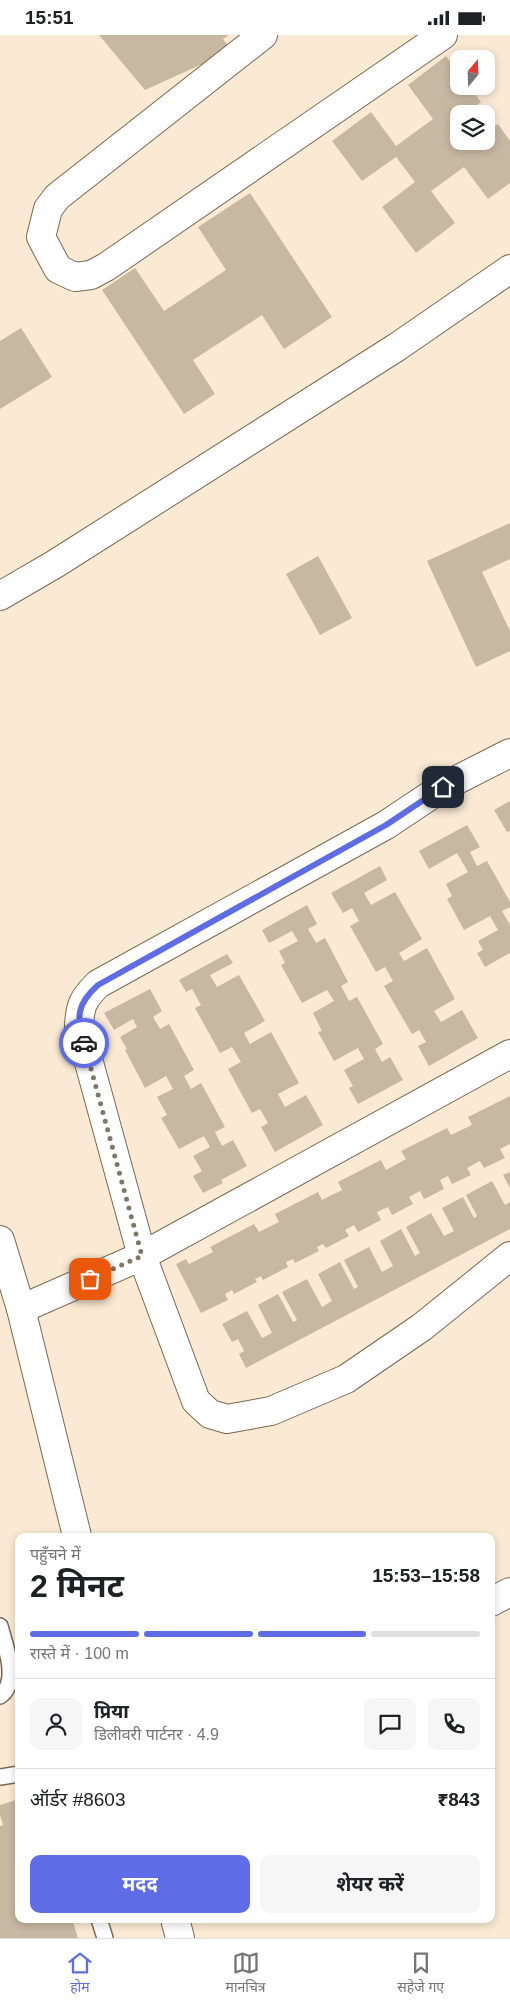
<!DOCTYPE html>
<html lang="hi">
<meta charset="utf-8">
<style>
:root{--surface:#fff;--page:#f6f6f6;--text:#202124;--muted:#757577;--line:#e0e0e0;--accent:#5e6de5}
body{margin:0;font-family:Helvetica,"Noto Sans Devanagari",sans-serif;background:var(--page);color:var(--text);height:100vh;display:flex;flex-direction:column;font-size:19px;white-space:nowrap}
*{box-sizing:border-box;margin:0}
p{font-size:16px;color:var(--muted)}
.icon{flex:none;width:28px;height:28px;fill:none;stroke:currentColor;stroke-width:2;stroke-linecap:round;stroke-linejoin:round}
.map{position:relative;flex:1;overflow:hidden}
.drawer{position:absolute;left:15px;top:1498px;width:480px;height:390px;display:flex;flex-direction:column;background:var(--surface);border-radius:10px;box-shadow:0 2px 8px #0003}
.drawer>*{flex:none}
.needle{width:32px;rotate:19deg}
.tools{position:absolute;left:450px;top:15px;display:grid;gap:10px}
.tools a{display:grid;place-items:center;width:45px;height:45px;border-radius:10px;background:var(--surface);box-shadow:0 2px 8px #0003;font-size:25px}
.pin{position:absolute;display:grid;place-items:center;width:42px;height:42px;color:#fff;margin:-21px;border-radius:10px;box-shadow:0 2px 8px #0006}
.courier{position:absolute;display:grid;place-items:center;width:50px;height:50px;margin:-25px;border:4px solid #5e6de5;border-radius:50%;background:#fff;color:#222;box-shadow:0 1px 6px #0007}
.headline em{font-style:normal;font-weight:700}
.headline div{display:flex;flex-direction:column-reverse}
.headline{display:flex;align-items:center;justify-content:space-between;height:85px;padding:0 15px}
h1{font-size:32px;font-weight:700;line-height:38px}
.bar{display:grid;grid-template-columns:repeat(4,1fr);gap:8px 5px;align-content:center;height:60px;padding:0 15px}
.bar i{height:6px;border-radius:4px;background:var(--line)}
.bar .selected{background:var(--accent)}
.bar p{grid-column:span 4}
.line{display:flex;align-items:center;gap:12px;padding:0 15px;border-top:1px solid var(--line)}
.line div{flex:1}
.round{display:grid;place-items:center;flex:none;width:52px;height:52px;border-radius:10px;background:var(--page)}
.button{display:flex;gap:10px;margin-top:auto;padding:10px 15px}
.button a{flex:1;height:58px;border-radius:10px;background:var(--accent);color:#fff;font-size:20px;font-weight:700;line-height:58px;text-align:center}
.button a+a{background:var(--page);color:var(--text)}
.status{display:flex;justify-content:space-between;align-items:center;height:35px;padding:0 25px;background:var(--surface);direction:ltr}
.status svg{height:14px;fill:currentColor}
.menu{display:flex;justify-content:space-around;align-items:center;height:70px;border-top:1px solid var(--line);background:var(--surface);font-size:14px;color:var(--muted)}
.menu a{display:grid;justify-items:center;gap:2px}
.menu .selected{color:var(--accent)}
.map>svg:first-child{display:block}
</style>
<div class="status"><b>15:51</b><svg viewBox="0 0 49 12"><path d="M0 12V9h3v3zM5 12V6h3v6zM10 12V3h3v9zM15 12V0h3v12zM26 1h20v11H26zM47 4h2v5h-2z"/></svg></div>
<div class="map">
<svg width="510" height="1903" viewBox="0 0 510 1903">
<rect width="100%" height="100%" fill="#faead3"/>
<g fill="#c7b8a2">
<polygon points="99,0 229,0 223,4 233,18 206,37 200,30 145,55"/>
<polygon points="446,21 459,38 459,51 469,51 481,67 465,79 459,79 459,83 456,85 459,89 459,106 473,108 486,106 486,98 498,89 510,106 510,148 488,164 464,132 431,156 455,188 416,218 382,172 415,147 396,122 362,146 332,106 371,77 396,111 433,84 408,50"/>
<polygon points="250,158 332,282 284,314 262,280 193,325 215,359 184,379 102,255 135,233 164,276 226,235 198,192"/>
<polygon points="21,293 52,342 0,374 0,306"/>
<polygon points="510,488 510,524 482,537 510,596 510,616 476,632 427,526"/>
<polygon points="318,521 352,583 320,600 286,539"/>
<polygon points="510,766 510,796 507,797 494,775"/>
<polygon points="467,790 480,812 470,817 477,831 487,826 510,867 510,872 502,876 510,890 510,918 485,932 477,918 483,915 478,906 498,895 490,881 464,895 447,864 452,861 446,849 468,837 457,818 429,834 419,816"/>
<polygon points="380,831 387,845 364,858 371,870 395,857 422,904 399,918 404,926 427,913 455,964 434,976 441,987 462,975 478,1003 429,1031 418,1011 426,1007 419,995 412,999 384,951 393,946 385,932 376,937 350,891 359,886 352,873 343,878 331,858"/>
<polygon points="307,870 317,889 308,894 316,908 325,903 348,947 341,951 349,966 357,962 383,1009 375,1014 382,1027 390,1022 403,1045 358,1069 349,1053 353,1051 344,1035 364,1024 358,1013 334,1026 318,997 322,996 313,978 334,966 327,955 302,968 281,930 285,928 279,916 298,906 292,896 269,908 262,895"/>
<polygon points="227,919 233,928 210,940 217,952 239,940 265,986 244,998 250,1009 271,997 299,1048 278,1059 285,1072 306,1060 323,1090 275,1117 261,1092 268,1088 260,1074 252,1078 228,1034 241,1027 232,1012 220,1018 195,973 201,970 192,954 186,957 179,945"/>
<polygon points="150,954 162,976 153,982 160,994 169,989 194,1035 184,1041 191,1054 201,1048 225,1092 215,1097 222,1111 233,1105 247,1131 221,1145 223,1148 203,1158 193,1141 202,1136 193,1121 210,1112 204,1101 179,1114 161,1083 167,1080 157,1062 173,1054 166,1041 145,1053 125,1015 127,1014 120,1002 137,992 133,984 114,995 104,978"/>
<polygon points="510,1061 510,1109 500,1114 505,1123 484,1133 480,1126 467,1133 471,1140 452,1149 448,1141 440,1145 444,1154 424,1164 420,1156 409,1162 413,1169 392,1180 388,1172 377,1177 381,1185 358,1197 354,1190 345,1195 349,1201 326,1213 323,1209 317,1212 319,1216 295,1228 293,1224 286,1227 288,1232 263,1245 261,1241 255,1244 257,1247 234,1259 232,1255 225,1259 228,1265 201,1278 176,1229 186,1224 189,1229 213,1217 210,1212 254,1189 259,1197 279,1187 275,1179 318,1157 322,1165 342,1155 338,1147 381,1125 386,1135 406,1124 401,1116 447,1093 451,1100 472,1090 468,1082"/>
<polygon points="510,1137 510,1153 503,1140"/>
<polygon points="492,1146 505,1170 510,1167 510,1194 246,1333 239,1319 244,1316 238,1304 232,1307 222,1289 247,1276 262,1303 272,1298 258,1270 278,1259 293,1287 297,1285 282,1257 307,1244 322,1272 332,1266 318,1239 340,1227 354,1254 358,1252 344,1225 369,1212 382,1237 393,1231 380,1206 401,1194 415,1221 420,1218 406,1192 431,1178 444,1201 454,1196 442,1173 463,1162 474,1183 477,1181 466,1160"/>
<polygon points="19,1764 19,1884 72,1884 78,1903 0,1903 0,1791 3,1790 0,1780 0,1770"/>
</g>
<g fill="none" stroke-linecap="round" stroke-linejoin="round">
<g stroke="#776955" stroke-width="18">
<g id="lane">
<path d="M0,1591C5,1610 20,1647 0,1661"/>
<polyline points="0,1742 19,1739"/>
<polyline points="99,1884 105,1903"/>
</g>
</g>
<g stroke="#776955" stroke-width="30">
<g id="street">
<polyline points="263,0 57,162 48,174 41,202 58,234 75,242 91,240 106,232 443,0"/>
<polyline points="0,561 55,529 397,312 510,234"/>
<path d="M510,718L443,752L386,790L98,949C83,964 80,970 79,991L142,1221L196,1366L210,1379L227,1384L271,1376L346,1344L422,1292L510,1221"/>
<polyline points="0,1205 21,1274 77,1501"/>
<polyline points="21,1274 142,1221 510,1019"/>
<polyline points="491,1567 510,1557"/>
<polyline points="175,1884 180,1903"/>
</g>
</g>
<use href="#lane" stroke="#fff" stroke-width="15"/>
<use href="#street" stroke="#fff" stroke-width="28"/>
</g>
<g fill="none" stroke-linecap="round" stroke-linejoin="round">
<polyline stroke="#807769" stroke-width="5" stroke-dasharray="0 9" points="84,1008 142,1221 90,1244"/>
<path stroke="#5e6de5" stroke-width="6" d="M84,1008C76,981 77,969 98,950L386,790L443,752"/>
</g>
</svg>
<div class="tools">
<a><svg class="needle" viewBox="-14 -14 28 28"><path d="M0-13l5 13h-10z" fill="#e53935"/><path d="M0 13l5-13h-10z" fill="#757577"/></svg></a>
<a><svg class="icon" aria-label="layers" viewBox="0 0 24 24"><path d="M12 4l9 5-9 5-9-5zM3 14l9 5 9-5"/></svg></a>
</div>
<div class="pin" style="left:90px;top:1244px;background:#ea580c"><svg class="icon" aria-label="bag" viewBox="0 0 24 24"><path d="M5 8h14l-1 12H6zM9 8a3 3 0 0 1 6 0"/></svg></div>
<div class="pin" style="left:443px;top:752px;background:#1f2937"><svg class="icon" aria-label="home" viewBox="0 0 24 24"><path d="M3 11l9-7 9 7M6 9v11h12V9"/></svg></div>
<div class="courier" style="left:84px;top:1008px"><svg class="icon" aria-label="car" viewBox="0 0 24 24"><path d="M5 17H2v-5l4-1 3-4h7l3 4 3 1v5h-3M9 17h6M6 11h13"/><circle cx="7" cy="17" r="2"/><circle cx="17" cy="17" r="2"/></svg></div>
<section class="drawer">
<div class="headline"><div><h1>2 मिनट</h1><p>पहुँचने में</p></div><em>15:53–15:58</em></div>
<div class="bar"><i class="selected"></i><i class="selected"></i><i class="selected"></i><i></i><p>रास्ते में · 100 m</p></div>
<div class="line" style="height:90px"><a class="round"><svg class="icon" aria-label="person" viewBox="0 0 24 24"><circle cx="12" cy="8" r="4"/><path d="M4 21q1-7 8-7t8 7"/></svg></a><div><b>प्रिया</b><p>डिलीवरी पार्टनर · 4.9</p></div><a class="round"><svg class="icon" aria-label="chat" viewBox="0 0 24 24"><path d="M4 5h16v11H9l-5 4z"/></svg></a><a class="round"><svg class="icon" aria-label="phone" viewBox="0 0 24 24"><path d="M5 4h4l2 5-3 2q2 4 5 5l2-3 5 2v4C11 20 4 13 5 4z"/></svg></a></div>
<div class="line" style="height:65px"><div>ऑर्डर #8603</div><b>₹843</b></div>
<div class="button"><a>मदद</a><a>शेयर करें</a></div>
</section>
</div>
<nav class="menu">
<a class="selected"><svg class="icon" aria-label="home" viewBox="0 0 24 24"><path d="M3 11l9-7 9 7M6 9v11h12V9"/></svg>होम</a>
<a><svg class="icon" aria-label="map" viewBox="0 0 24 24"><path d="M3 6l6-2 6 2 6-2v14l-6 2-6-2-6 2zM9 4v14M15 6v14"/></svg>मानचित्र</a>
<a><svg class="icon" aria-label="saved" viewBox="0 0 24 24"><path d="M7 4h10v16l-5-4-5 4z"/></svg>सहेजे गए</a>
</nav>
